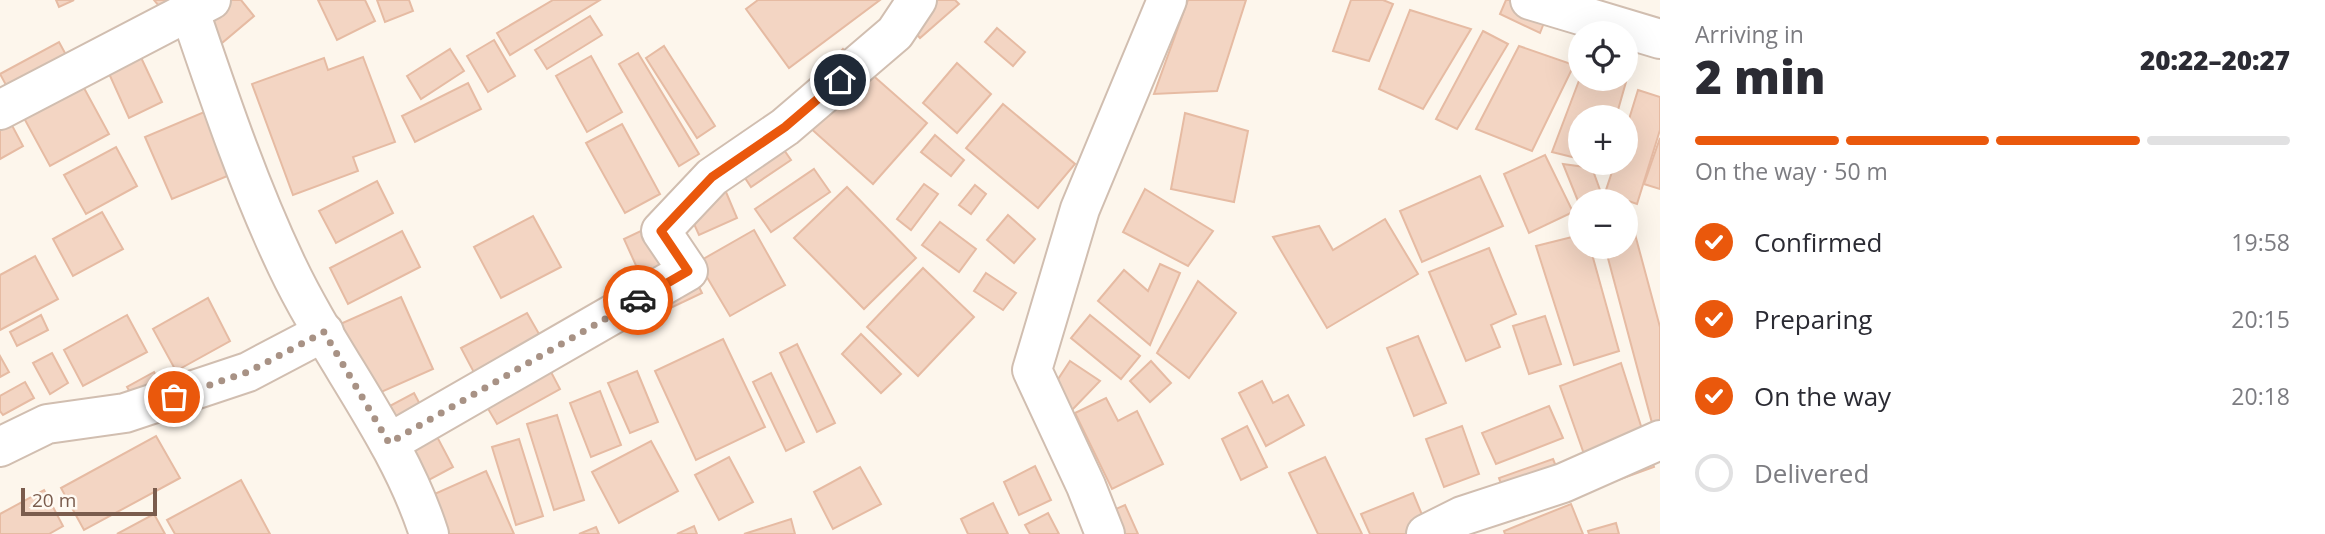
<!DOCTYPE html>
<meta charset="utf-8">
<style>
:root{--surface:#fff;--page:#f2f2f3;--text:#2b2b33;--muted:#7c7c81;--line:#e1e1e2;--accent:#ea580c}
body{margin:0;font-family:"Open Sans",sans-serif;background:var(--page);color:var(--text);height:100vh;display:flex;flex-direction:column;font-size:26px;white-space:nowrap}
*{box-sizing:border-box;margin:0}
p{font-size:23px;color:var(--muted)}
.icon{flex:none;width:38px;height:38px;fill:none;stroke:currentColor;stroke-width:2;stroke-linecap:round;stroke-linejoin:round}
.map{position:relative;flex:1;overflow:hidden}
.sheet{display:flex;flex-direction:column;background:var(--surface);width:665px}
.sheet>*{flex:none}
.controls{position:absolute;left:1568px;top:21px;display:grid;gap:14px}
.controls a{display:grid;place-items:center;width:70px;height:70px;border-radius:50%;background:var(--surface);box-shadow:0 7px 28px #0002;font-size:35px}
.scale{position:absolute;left:21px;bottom:18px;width:136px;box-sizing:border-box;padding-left:7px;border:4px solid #7a5c4d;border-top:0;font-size:19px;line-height:24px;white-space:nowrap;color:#7a5c4d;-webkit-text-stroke:5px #fffaf3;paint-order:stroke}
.pin{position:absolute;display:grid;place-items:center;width:60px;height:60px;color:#fff;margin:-30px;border:4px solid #fff;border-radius:50%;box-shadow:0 2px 7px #0007}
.courier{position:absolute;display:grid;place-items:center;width:70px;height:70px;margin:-35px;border:5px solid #ea580c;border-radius:50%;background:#fff;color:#222;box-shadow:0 2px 9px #0007}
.summary em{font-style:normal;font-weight:800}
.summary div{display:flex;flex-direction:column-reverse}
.summary{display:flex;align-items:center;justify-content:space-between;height:119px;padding:0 35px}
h1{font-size:46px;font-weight:800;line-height:52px}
.bar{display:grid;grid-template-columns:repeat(4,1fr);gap:10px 7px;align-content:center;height:84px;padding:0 35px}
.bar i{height:9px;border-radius:5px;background:var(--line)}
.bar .selected{background:var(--accent)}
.bar p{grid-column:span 4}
ol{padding:0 35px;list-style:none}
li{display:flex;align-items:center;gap:21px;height:77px}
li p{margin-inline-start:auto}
li .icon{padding:7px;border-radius:50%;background:var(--accent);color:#fff;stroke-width:4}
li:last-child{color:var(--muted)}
li i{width:38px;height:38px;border:4px solid var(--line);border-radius:50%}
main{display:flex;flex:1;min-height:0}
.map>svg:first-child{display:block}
</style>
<main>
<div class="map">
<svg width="1660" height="534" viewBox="0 0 1660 534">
<rect width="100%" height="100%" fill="#fdf6ec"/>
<g fill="#f3d5c3" stroke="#e6bba3" stroke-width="2">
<polygon points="56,0 74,0 59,7"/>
<polygon points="154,0 241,0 254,16 203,59"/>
<polygon points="318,0 365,0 375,21 337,40"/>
<polygon points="377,0 409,0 413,11 385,22"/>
<polygon points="553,0 600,0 510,55 497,33"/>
<polygon points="758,0 880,0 789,68 746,9"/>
<polygon points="898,0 955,0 959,4 920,38 891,6"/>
<polygon points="1188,0 1246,0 1217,91 1154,94"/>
<polygon points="1351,0 1383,0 1393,4 1369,61 1333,51"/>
<polygon points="1506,0 1553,0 1540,33 1500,14"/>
<polygon points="1410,10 1471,29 1423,109 1379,89"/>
<polygon points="590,16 602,35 547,69 535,50"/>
<polygon points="997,28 1025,52 1013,66 985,42"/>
<polygon points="1483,31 1508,44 1457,129 1436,119"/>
<polygon points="129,32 162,102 129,118 97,47"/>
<polygon points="494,40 515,76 488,92 467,56"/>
<polygon points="59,42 109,134 50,166 0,74"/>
<polygon points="664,46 715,126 697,138 646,58"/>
<polygon points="1519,46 1574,65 1532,151 1476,129"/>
<polygon points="450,49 464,71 421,99 407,76"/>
<polygon points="843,49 927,123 873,184 789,109"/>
<polygon points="638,53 699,154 679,166 619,64"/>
<polygon points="591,56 622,112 587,132 556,76"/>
<polygon points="363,57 395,142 353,157 358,171 293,195 252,84 324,58 328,70"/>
<polygon points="957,63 991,94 957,133 923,103"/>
<polygon points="1580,78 1615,79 1626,82 1616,117 1580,117 1580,159 1552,152"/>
<polygon points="468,83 481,109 415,142 402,116"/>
<polygon points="1638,90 1660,97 1660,130 1637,204 1605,193 1615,163 1626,163 1626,129"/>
<polygon points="235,99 261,162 172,199 145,137"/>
<polygon points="0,103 23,146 0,159"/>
<polygon points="1003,104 1075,164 1038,208 966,148"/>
<polygon points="1185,113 1248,131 1234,202 1171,189"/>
<polygon points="763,120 791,160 751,187 724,146"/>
<polygon points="622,124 660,194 625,213 586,143"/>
<polygon points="935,135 964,160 951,176 921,152"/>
<polygon points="1660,138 1660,189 1644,184"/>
<polygon points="116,147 137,186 86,214 64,175"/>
<polygon points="1545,155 1573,212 1529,233 1504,174"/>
<polygon points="1563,164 1592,168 1604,201 1580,201 1580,206"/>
<polygon points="814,169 830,192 771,232 755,209"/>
<polygon points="1480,176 1503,226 1422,262 1400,211"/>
<polygon points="377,181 393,213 336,243 319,211"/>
<polygon points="924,184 938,194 911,230 897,219"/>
<polygon points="723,185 737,218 699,235 684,202"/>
<polygon points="975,185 986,194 971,214 959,205"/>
<polygon points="847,187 916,258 864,309 794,238"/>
<polygon points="1145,189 1213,231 1188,266 1123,232"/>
<polygon points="102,212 123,249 73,276 53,239"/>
<polygon points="1629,212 1660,327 1660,453 1605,247 1626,247 1626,213"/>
<polygon points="1008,215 1035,239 1014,263 987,240"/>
<polygon points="533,216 561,267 501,298 474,247"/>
<polygon points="666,219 702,293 658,314 624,239"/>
<polygon points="1385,219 1418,274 1327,328 1273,237 1319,226 1333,250"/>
<polygon points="940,222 976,249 959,272 922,245"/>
<polygon points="754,230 785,285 730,316 698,262"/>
<polygon points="402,231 420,267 348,304 330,268"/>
<polygon points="1580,235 1580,247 1590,247 1619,351 1574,365 1536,246"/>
<polygon points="1489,248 1516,314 1491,325 1500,347 1466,361 1429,272"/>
<polygon points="35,256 58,299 0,330 0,275"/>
<polygon points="1160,264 1180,273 1150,345 1098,301 1124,270 1148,291"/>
<polygon points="923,268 974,317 918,376 867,327"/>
<polygon points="986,273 1016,293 1003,310 974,291"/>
<polygon points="1198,281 1236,313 1189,378 1157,353"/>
<polygon points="401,297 433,369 370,397 338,325"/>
<polygon points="208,298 230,341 176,371 153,329"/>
<polygon points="527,313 554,360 487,397 461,348"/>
<polygon points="41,315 48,330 17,346 10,332"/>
<polygon points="127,315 147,352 83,386 64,350"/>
<polygon points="1090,315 1140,356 1121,379 1071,338"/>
<polygon points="1545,316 1561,364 1529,374 1513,326"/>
<polygon points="861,334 901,374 881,393 842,354"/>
<polygon points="1418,336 1446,403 1414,416 1387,348"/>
<polygon points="723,339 765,427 696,460 655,371"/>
<polygon points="797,344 835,423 817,432 780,353"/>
<polygon points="52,353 68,383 50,394 33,363"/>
<polygon points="0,356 9,372 0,377"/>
<polygon points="1070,361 1100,381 1072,410 1045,399"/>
<polygon points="1151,361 1171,383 1150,402 1130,381"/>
<polygon points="1621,363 1654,467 1596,488 1560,386"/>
<polygon points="637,371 658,422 630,433 608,383"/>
<polygon points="154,372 172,405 146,420 127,387"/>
<polygon points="551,372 560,389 497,424 487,407"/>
<polygon points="771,373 804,442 786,451 753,382"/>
<polygon points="1262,381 1273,403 1288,395 1304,425 1266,446 1239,393"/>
<polygon points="25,382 34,398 3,415 0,411 0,396"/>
<polygon points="600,391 621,445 591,457 570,403"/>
<polygon points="414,393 453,467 412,489 373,415"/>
<polygon points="1106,398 1118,421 1137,411 1163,464 1112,489 1075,413"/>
<polygon points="1549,406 1563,438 1496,464 1482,433"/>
<polygon points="557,415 584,500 554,510 527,424"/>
<polygon points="1247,426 1267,467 1241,480 1222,439"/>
<polygon points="1462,426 1479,474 1444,487 1426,439"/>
<polygon points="156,436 180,478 84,530 61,488"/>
<polygon points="519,439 543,516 516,525 492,447"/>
<polygon points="651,441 678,491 619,523 592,472"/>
<polygon points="729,457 753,502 719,520 695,475"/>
<polygon points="1325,457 1362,534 1318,534 1289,473"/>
<polygon points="1553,459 1566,491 1511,511 1499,478"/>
<polygon points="1035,466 1051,500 1019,515 1004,482"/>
<polygon points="860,467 881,504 833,529 814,492"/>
<polygon points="486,471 514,534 447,534 430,496"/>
<polygon points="241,480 270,534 175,534 167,520"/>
<polygon points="44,490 63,526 49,534 0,534 0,514"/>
<polygon points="1413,493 1430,534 1370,534 1361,514"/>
<polygon points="993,503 1008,534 968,534 961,519"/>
<polygon points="1571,504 1583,534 1505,534 1504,531"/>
<polygon points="1125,505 1138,534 1089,534 1084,523"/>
<polygon points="1048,513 1059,534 1030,534 1025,525"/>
<polygon points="154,514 165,534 117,534"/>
<polygon points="791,519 795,534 744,534"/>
<polygon points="1616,523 1619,534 1589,534 1588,531"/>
<polygon points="694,526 697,534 677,534"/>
<polygon points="596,527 599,534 579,534"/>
</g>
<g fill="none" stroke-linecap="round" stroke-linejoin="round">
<g stroke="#d1beb0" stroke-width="42">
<g id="street">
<polyline points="1530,0 1660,39"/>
<path d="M190,12C219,97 248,184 287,266C330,357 398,437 429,534"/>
<polyline points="0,110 211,0"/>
<polyline points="389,443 688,271 661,231 712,177 785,127 895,33 917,0"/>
<polyline points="0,447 47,424 125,413 248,372 324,332"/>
<polyline points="1105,534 1086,486 1032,370 1080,209 1167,0"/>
<polyline points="1426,534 1462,516 1563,483 1660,440"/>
</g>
</g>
<use href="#street" stroke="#fff" stroke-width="38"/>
</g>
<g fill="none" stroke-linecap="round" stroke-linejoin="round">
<polyline stroke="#a89285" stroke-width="7" stroke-dasharray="0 12.6" points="174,397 248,372 324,332 389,443 638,300"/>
<polyline stroke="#ea580c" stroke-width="9" points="638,300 688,271 661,231 712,177 785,127 840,80"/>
</g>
</svg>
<div class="controls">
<a><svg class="icon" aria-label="locate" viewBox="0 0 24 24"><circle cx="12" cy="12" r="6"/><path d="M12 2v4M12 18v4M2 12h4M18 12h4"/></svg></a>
<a>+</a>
<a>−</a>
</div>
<div class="scale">20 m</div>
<div class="pin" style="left:174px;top:397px;background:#ea580c"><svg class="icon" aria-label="bag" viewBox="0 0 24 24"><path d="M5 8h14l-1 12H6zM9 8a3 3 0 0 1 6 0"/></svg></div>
<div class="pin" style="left:840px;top:80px;background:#1f2937"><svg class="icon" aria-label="home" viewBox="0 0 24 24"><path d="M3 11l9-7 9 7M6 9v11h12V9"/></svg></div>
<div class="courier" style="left:638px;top:300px"><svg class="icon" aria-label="car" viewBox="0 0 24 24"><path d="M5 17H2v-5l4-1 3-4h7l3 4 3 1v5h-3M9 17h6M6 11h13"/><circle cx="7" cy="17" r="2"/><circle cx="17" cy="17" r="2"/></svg></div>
</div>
<section class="sheet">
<div class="summary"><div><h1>2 min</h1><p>Arriving in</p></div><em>20:22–20:27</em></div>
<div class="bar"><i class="selected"></i><i class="selected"></i><i class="selected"></i><i></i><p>On the way · 50 m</p></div>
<ol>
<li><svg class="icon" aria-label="check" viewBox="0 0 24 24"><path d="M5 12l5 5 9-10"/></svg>Confirmed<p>19:58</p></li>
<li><svg class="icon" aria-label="check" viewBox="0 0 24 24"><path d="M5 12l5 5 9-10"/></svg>Preparing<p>20:15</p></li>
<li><svg class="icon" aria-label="check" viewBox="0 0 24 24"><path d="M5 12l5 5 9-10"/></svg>On the way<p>20:18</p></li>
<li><i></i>Delivered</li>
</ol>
</section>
</main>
